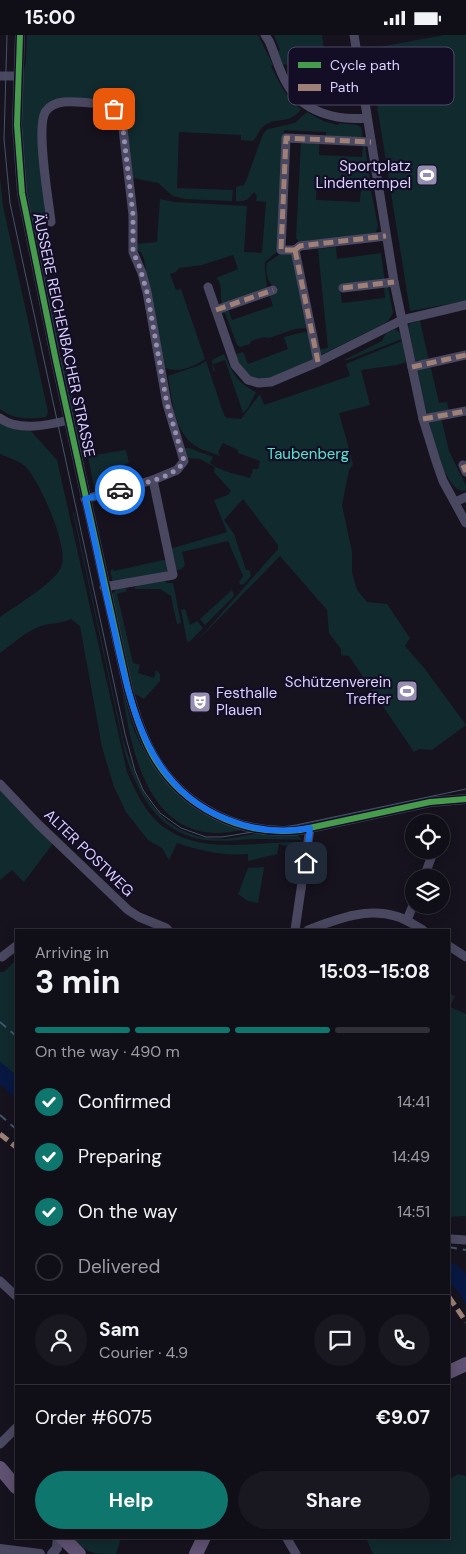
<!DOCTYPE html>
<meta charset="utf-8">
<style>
:root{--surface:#100e17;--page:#191720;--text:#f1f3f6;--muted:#9c9ca1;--line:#302e36;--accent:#0f766e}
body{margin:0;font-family:"DM Sans",sans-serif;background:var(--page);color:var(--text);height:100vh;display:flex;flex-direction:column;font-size:19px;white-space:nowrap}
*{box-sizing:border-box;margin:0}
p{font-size:16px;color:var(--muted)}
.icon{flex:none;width:28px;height:28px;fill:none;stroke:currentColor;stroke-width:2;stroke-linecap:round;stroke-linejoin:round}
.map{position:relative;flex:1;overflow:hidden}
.drawer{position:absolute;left:15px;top:894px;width:435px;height:610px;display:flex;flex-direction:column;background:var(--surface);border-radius:0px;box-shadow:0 2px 12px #0003,0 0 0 1px var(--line)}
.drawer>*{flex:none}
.tools{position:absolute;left:405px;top:779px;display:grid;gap:10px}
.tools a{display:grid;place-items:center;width:45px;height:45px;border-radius:50%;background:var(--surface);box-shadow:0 2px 12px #0003,0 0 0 1px var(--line);font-size:25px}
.pin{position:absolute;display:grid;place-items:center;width:42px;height:42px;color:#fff;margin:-21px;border-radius:10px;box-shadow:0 2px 8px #0006}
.courier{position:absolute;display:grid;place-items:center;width:50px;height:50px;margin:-25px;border:4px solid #1a73e8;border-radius:50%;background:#fff;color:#222;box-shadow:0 1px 6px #0007}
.overview em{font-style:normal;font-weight:700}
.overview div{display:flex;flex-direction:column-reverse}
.overview{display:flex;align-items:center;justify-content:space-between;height:85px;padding:0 20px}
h1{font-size:32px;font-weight:700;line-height:38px}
.bar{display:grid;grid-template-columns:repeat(4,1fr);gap:8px 5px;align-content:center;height:60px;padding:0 20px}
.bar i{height:6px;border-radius:4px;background:var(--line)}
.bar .on{background:var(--accent)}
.bar p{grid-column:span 4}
.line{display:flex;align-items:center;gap:12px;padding:0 20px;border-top:1px solid var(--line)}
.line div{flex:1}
.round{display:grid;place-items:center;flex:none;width:52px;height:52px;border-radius:26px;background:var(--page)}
ol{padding:0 20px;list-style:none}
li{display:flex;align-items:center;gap:15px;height:55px}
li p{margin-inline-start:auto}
li .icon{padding:5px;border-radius:50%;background:var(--accent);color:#fff;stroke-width:4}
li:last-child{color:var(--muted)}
li i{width:28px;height:28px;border:2px solid var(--line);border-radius:50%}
.cta{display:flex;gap:10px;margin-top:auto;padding:10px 20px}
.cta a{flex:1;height:58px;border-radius:30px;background:var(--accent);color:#fff;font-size:20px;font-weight:700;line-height:58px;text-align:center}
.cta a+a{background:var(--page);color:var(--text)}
.status{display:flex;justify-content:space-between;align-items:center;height:35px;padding:0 25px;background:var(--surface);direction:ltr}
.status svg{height:14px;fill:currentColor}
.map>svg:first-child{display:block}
</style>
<div class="status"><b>15:00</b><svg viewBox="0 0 49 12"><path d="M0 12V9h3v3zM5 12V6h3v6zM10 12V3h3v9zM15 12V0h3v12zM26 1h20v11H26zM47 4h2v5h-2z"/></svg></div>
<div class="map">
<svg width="466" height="1519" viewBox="0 0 466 1519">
<rect width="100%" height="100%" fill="#16131f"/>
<g fill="#112a2e">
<path d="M27,0H258L273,30L271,31C279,47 286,63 301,74C291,89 278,82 265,90C259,94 258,101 253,106L241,105V100L179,97L177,153L233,155L232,166L185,164L173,161L158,148L133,143L125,82L77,63L42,77L49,183L44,188V213H41C43,240 67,293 58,317L24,144L21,112L23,40L26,25Z"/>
<path d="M274,0H322L331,68C308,60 303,52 291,31L282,29L277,17L280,15Z"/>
<polygon points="445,0 466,0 466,266 410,276 368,14"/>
<path d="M307,77L323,86L338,90L339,88L357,90L361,92L363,105L326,103V97L284,95L279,215L265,227C264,237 267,245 267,254L222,269C219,260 224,249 216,243L238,234L233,220L202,230L179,233L176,237L170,239L176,255L181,254L205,324C194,332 177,339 163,332L144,224L141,217L136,215L135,209L157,207L160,164L175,167L247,171L244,217L262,218L266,167L256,166L257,161L254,157C248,165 245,167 236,166V152L244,150L246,146L263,99L268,94L295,88Z"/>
<polygon points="301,107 319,108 319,120 362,122 363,110 365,111 371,151 317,149 316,165 360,167 361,155 371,156 378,191 375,200 301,209 296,203"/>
<path d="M0,142L3,171L48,377L46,382C30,384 13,385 0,374Z"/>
<polygon points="336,212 337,224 381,218 385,248 340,252 342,268 385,263 384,251 388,251 393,278 388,286 382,290 319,321 316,315 328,313 318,214"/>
<path d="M283,217H288L293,221L308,291L306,293L295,294L269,303L264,302L251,306L250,309L240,312L237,310L225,278L221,279V277L228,274L232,285L273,271L269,259L278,255L277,252H273C267,245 265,236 267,228Z"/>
<polygon points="420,286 429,326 418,328 415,324 408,291 411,288"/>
<polygon points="395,294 400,298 402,304 348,325 344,325 382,306 386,298"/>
<path d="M304,297L310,298L315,325C297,333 257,357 242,336C239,332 237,326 235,321L236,319L243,317L248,329L288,314L284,302Z"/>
<path d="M402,306L406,327L397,330L361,335L370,370L339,378L353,429L349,435L342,470L352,517V537L357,555L367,567L387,569L410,603L405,611L425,634L466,690L432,715L419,714L414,717L349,621L341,620V614L329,598L327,575L280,521L197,606L278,514V510L243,464L224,485L234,499L246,535H249L251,541L244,549L241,550L239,547L243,541L228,506L182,517L185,530L182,534L177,535L175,534L170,514L227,497L214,465L228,460L231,456L214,437L215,432L200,424L187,423L184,413H189L213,422L210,428C222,438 236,438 250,443L253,434H258L260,426L238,418V415L223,408L218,417L220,421C212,417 202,416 194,410C174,396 172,363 168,341L200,330L206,326L224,380L227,383L241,384L260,359L264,370L350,341L346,329Z"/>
<path d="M224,319C233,338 236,347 256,357L248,373L243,378L225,325L213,329L215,336H213L212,325Z"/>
<polygon points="60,323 62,323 65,326 75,374 88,454"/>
<polygon points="430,329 439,368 447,367 449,377 429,380 427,379 417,337 418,333"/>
<path d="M441,382L449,416L466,451V455C447,462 433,402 429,388L430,385Z"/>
<path d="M0,387L30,395L57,425L127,737C136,758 148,783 168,795C205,819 255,807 297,807L302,809L304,815L279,809L277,819L248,826V819C222,821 201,816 177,808L169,825L162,813L148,805L126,777L114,752L102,712L80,591L71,584C59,590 47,587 36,593C23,599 11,610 0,618V582C14,572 58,546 62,530C67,508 41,450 27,433C21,426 9,423 0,419Z"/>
<polygon points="126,415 129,428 125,429 129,451 95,457 88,421"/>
<path d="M74,477L123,704C138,755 160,804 222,804C233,804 244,800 256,799C269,797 284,799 298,800L302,805C286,804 269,804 252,804C237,805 222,807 206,805C160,800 137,759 125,718L73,478Z"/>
<polygon points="168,524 168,534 165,538 113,548 110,536 113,534 114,536"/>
<polygon points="166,545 166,548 173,548 181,588 177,589 171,561 160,554 135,554 134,553 138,550"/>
<polygon points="123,553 126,553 127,556 117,559 133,628 140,630 138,638 154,643 156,635 160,639 160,646 144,664 135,659 132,650 112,559 117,554"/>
<polygon points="232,555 234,559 233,562 205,590 200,584"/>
<polygon points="185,574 190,590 197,586 203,593 189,607 187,606 181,575"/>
<path d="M122,654C127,670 130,687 137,702C158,747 195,777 241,795C151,816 131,720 122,654Z"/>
<polygon points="0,752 54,807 24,847 12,835 0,845"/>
<polygon points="264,832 258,868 248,866 238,859 248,833"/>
<polygon points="15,926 16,927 16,1040 0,1027 0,937 4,937"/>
<polygon points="449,958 455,961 450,972 466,979 466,1183 465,1181 449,1182"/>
<polygon points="458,1439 466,1441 466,1519 373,1519 366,1503 449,1502 449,1445"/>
<path d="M72,1503H121L116,1519C92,1519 89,1519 72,1503Z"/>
</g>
<g fill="#081842">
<polygon points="0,1027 16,1040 16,1064 0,1049"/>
<polygon points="449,1226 459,1232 466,1239 466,1270 460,1259 449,1247"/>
</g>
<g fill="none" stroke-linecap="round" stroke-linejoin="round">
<g stroke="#4a4760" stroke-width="9">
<path d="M265,0L269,6C275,19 279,36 287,49C303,77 336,86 367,83"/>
<polyline points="354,0 394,247 423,384 436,426 443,446 466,488"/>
<polyline points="0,41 18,41"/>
<path d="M51,187C49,167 35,90 46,76C55,63 77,67 90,68C103,68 116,71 122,85L133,180V217L142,238L147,257L167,369L184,426L177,435L153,445L85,464"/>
<polyline points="295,215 281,215 286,103 371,107"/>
<polyline points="295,215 318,327"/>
<polyline points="295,215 300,211 386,201"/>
<polyline points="208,252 235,330 248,345 258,348 271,347 318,327 402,285 466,270"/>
<polyline points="343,253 394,247"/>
<polyline points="216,275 273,255"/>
<polyline points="412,332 466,320"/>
<path d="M0,383C18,397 49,390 69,385"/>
<polyline points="423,384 466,376"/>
<polyline points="463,430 466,437"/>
<polyline points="455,467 466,462"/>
<polyline points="104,552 173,540 153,445"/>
<polyline points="0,749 38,789 128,875 139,882 166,893 168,895"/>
<polyline points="424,842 434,815"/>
<polyline points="407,885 414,868"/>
<polyline points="295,895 310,793"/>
<path d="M308,895C335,885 366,872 395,881C405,883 414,890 423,895"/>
<polyline points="449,911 466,922"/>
<polyline points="2,922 16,911"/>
<polyline points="451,1204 466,1205"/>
<polyline points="0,1246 16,1261"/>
<polyline points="0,1409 16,1393"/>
<polyline points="286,1502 296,1519"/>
</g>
<g stroke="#4a4760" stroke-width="10">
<path d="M20,0L17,90L22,158L56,326L128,654C134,676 141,699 152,719C181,771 240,802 300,795L430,767L466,764"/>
<polyline points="0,1514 40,1519"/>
<polyline points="52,1519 57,1513 58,1502"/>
</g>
<g stroke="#5f5171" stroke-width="14">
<polyline points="449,1337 466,1329"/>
<polyline points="0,1433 16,1452"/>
<polyline points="62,1502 79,1519"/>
<polyline points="196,1519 204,1502"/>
</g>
<polyline stroke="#43556a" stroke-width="1" points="7,0 4,104 10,168 125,699 135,736 143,755 153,769 160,778 181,793 206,802 222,802 296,790 466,754"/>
<g stroke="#43556a" stroke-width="2" stroke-dasharray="8 6" stroke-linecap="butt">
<polyline points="0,987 16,1001"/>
<polyline points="0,1080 16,1094"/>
<polyline points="449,1212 466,1215"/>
</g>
<g stroke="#9e8076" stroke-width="5" stroke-dasharray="10 5" stroke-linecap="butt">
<polyline points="295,215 281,215 286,103 371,107"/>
<polyline points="295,215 318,327"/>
<polyline points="295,215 300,211 386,201"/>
<polyline points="343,253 394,247"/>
<polyline points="216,275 273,255"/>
<polyline points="412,332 466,320"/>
<polyline points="423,384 466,376"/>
<polyline points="463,430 466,437"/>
<polyline points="0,1099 16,1112"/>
<polyline points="449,1262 466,1287"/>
</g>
<g stroke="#130d25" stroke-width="9">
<path id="cycleway" d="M20,0L17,90L22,158L56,326L128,654C134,676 141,699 152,719C181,771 240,802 300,795L430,767L466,764"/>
</g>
<use href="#cycleway" stroke="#469c4c" stroke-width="6"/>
</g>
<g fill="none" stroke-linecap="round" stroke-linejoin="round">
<path stroke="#958eb1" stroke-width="5" stroke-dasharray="0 9" d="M114,74L120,79L122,85L133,180V217L139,230L147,257L167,369L184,426C176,443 138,449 120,455"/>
<path stroke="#1a73e8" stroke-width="6" d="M120,455L85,464C95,506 103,548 113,590C130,667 145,754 229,785C256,796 282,798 310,793L306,828"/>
</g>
<defs>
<g id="stadium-square" transform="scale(1.125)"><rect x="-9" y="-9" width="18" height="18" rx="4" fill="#958eb1" stroke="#130d25"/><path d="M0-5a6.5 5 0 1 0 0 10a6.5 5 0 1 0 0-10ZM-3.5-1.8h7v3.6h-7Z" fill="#fff"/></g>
<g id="theatre-square" transform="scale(1.125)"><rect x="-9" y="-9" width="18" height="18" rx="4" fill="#958eb1" stroke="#130d25"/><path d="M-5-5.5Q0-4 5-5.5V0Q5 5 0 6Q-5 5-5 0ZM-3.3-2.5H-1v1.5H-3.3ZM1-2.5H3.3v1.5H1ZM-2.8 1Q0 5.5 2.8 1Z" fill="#fff"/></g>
</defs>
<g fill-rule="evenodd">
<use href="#stadium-square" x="427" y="140"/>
<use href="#stadium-square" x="407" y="656"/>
<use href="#theatre-square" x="200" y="667"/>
</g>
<g text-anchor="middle" stroke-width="4.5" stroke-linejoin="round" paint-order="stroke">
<g font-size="15" fill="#dad1ff" stroke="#130d25" text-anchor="end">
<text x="411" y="136">Sportplatz<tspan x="411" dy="17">Lindentempel</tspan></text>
<text x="391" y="652">Schützenverein<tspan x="391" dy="17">Treffer</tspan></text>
<text x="216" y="663" text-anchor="start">Festhalle<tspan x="216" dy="17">Plauen</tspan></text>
</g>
<g font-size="15" fill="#dad1ff" stroke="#130d25">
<text transform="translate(64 300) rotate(78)" y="5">ÄUSSERE REICHENBACHER STRASSE</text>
<text transform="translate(89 818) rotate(44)" y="5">ALTER POSTWEG</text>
</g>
<g font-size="15" fill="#56e6cc" stroke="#130d25">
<text x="308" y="424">Taubenberg</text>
</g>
</g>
<rect x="288" y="12" width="166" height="58" rx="8" fill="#130d25" stroke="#4f4866" stroke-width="1"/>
<rect x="298" y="27" width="23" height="6" fill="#469c4c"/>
<rect x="298" y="49" width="23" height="7" fill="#9e8076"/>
<g font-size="14" fill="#dad1ff">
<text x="330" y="35">Cycle path</text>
<text x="330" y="57">Path</text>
</g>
</svg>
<div class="tools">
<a><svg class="icon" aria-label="locate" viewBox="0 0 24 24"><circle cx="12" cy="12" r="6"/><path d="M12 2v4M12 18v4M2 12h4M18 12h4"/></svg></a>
<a><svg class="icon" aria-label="layers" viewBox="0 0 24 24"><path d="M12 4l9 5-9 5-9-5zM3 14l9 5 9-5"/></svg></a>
</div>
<div class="pin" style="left:114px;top:74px;background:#ea580c"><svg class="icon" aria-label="bag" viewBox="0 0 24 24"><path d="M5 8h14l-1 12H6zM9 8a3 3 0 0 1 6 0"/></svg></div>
<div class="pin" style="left:306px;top:828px;background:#1f2937"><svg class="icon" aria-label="home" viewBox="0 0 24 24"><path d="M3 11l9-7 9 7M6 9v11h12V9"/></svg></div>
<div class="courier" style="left:120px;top:455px"><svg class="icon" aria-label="car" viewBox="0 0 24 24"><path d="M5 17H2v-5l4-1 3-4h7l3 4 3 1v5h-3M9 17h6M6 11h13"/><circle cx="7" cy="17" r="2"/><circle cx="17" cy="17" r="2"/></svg></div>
<section class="drawer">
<div class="overview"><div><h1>3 min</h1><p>Arriving in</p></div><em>15:03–15:08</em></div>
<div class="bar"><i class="on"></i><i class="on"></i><i class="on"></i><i></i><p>On the way · 490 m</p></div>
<ol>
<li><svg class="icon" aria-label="check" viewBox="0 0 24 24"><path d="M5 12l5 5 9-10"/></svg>Confirmed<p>14:41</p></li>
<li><svg class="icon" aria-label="check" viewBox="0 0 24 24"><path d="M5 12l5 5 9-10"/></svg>Preparing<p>14:49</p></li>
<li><svg class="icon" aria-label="check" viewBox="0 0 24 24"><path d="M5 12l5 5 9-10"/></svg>On the way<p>14:51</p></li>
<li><i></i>Delivered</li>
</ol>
<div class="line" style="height:90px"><a class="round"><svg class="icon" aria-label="person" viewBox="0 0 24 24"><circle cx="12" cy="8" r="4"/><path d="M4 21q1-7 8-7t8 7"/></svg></a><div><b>Sam</b><p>Courier · 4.9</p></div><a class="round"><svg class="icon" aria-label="chat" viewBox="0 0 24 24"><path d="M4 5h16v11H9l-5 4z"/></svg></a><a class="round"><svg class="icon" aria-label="phone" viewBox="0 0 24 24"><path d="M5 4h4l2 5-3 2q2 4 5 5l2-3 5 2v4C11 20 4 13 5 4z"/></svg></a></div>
<div class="line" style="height:65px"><div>Order #6075</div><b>€9.07</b></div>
<div class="cta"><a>Help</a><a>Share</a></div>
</section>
</div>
